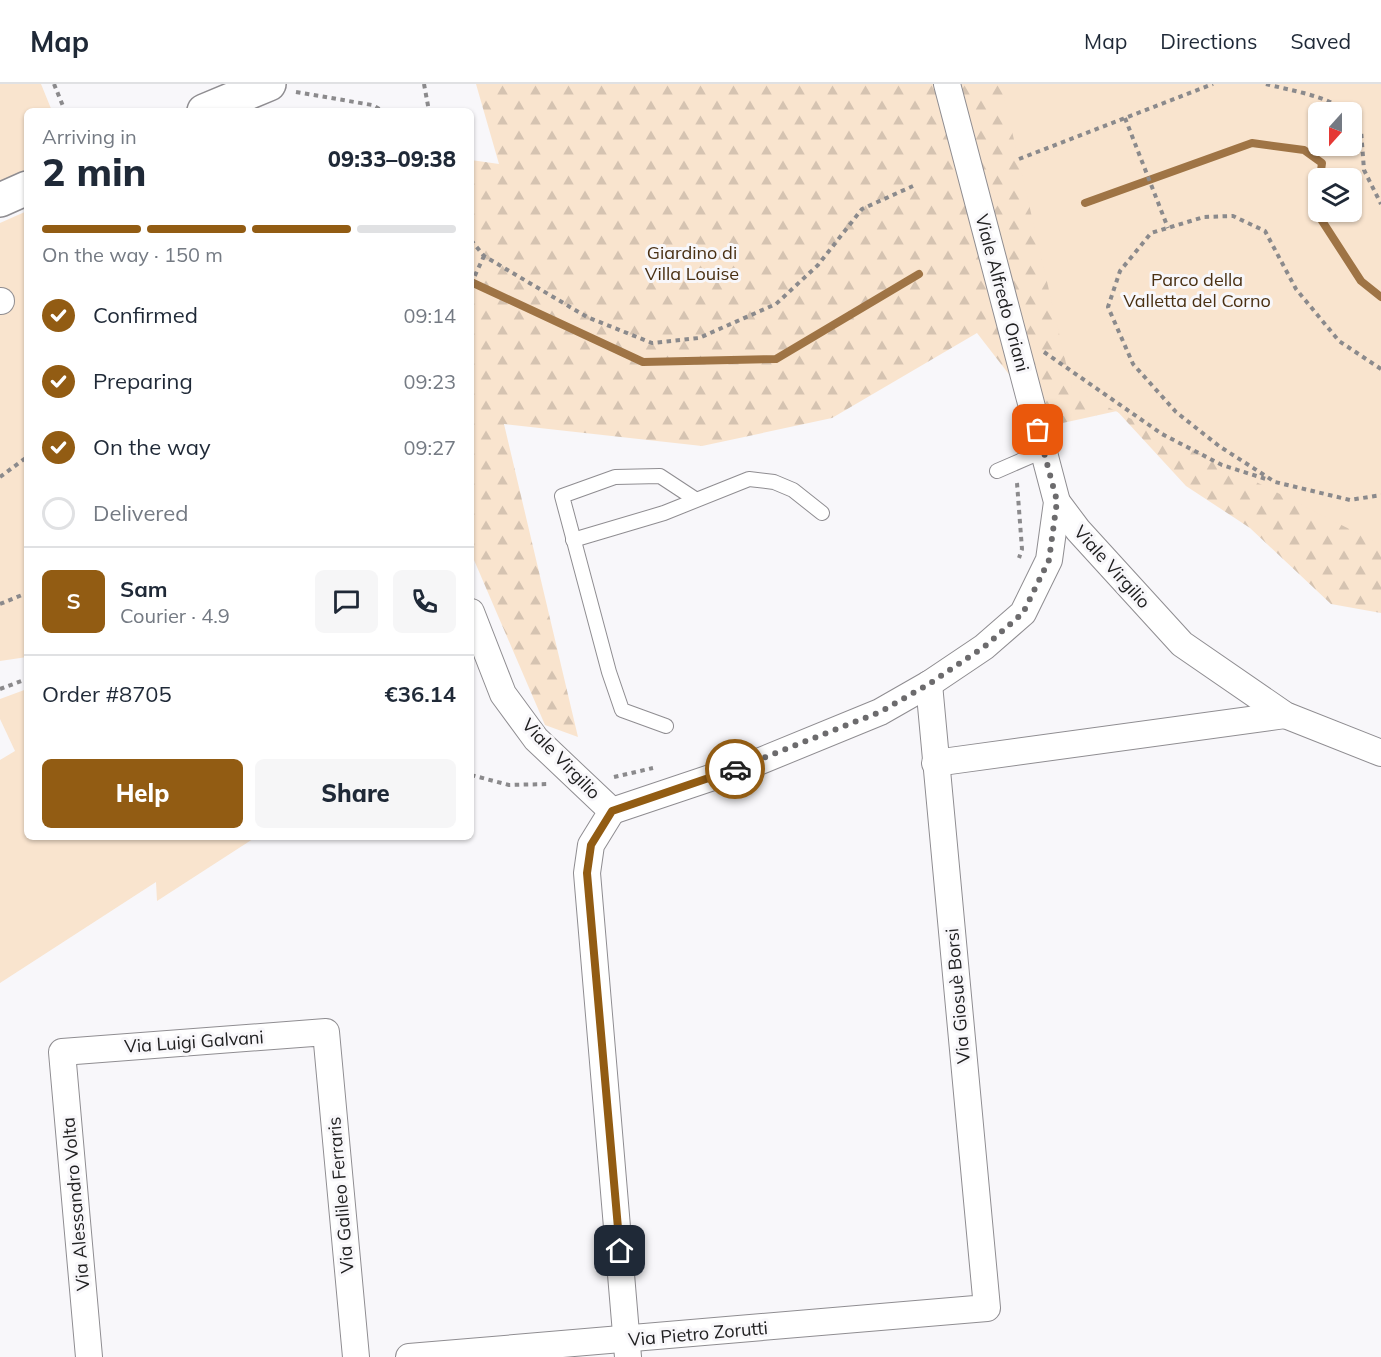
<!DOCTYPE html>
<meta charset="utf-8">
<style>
:root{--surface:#fff;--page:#f6f6f7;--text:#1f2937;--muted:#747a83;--line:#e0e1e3;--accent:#925c13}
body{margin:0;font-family:Mulish,sans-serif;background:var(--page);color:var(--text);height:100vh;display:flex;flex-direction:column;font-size:22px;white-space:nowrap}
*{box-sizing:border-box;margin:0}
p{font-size:20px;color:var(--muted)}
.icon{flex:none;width:33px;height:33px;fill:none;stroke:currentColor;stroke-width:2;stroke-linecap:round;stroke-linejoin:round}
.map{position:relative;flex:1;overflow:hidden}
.panel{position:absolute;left:24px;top:24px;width:450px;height:732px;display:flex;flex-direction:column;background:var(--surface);border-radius:9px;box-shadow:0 2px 4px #0004}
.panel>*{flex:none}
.needle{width:39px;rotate:201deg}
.tools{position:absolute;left:1308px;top:18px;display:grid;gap:12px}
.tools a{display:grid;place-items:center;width:54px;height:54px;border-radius:9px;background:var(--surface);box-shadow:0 2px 4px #0004;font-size:30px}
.pin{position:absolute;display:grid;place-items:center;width:51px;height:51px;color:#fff;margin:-26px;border-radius:12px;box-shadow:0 3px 9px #0006}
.courier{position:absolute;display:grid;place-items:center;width:60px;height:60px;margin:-30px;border:4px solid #925c13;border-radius:50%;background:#fff;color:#222;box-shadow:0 2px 8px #0007}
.headline em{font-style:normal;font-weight:800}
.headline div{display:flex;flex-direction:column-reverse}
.headline{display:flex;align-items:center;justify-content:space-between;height:102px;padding:0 18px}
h1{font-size:39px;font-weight:800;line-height:45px}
.bar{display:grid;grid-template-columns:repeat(4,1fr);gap:9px 6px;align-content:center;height:72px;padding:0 18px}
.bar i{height:8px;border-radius:4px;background:var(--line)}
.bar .current{background:var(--accent)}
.bar p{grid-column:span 4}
.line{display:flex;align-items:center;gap:15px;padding:0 18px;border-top:2px solid var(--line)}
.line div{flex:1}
.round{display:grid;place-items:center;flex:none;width:63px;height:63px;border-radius:9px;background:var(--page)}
ol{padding:0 18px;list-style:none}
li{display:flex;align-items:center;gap:18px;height:66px}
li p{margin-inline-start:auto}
li .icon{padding:6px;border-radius:50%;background:var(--accent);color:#fff;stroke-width:4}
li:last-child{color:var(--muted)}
li i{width:33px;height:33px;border:3px solid var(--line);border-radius:50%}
.primary-button{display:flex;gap:12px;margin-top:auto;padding:12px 18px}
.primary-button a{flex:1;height:69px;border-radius:9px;background:var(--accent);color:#fff;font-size:24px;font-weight:800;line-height:69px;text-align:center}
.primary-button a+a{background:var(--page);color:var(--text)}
header{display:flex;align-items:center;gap:36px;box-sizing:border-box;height:84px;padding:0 30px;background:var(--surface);border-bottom:2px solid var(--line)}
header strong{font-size:28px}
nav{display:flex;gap:33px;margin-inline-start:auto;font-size:21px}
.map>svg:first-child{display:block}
</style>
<header>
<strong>Map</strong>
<nav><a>Map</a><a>Directions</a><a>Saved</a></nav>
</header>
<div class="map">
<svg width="1381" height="1273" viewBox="0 0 1381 1273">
<defs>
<pattern id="forest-firs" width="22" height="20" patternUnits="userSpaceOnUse" patternTransform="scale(1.5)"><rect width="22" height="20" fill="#f9e4ce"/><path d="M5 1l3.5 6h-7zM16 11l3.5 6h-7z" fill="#d5c3b1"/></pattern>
</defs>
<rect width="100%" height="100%" fill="#f8f7fa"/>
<polygon fill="url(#forest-firs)" points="476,0 1195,0 1381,273 1381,529 1331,520 1250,444 1186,402 1117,327 1049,342 977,249 832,334 702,362 504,340 578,653 545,641 471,469 471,76 499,80"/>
<g fill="#f9e4ce" fill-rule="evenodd">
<polygon points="0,0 41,0 52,27 27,27 27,86 0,99"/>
<path d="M1001,0H1381V461L1072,305ZM1352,28V62H1318V28ZM1352,94V128H1318V94Z"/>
<polygon points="27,127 27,573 0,577 0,139"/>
<polygon points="27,605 27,753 256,753 157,817 156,798 0,899 0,676 15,667 0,635 0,615"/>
</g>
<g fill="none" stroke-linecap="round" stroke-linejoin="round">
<g stroke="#9f7445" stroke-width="8">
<polyline points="1318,102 1315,126 1361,197 1381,213"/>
<polyline points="1085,119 1252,59 1304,66 1322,79 1320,94"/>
<polyline points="471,198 643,278 776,275 919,190"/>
</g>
<g stroke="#8f8d91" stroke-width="16">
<g id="service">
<polyline points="997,387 1043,367"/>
<polyline points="573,456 664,429 749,395 774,398 793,406 822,429"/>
<polyline points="666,642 622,626 609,588 562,412 615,393 660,392 695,415"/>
</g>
</g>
<g stroke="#8f8d91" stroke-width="28">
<g id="minor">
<polyline points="0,217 1,217"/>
<polyline points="1057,418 1078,446 1182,560 1285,631 1381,669"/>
<polyline points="471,528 503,610 536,655 612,727"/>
<polyline points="935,679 1285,631"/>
<polyline points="612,727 758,678 880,628 929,600 984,563 1023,529 1049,476 1057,418 947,0"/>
<polyline points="612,727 591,761 587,789 628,1273"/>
<polyline points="89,1273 62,968 326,948 356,1273"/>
<polyline points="409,1273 987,1224 929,600"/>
</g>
</g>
<g stroke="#8f8d91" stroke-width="36">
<g id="secondary">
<polyline points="204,27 269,0"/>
<polyline points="0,116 27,104"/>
</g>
</g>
<g stroke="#8b8a8c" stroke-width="4" stroke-dasharray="4.5 4.5" stroke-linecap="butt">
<polyline points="54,0 65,27"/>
<polyline points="424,0 429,27"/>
<path d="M1266,0C1288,6 1330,12 1345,28"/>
<polyline points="296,8 372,21 383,27"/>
<polyline points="1125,34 1168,144"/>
<polyline points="1352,35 1361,46 1364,86 1381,120"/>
<polyline points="1019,75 1213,0"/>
<polyline points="471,156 484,172 587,233 652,259 699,254 776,220 818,181 862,125 913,102"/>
<polyline points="471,200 484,172"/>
<polyline points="1044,268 1162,350 1222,381 1269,396"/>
<polyline points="1381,285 1339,257 1296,205 1265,147 1233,132 1204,133 1151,149 1120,187 1108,223 1133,280 1176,328 1219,362 1275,398 1350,416 1381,411"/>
<polyline points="0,393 27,373"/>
<polyline points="1017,399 1022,465 1019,474"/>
<polyline points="0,520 27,509"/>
<polyline points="0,605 27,595"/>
<polyline points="471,691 509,701 547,700"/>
<polyline points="614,693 653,684"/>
</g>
<use href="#service" stroke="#fff" stroke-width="14"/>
<use href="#minor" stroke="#fff" stroke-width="26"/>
<use href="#secondary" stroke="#fff" stroke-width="33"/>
</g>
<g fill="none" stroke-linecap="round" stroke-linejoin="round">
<polyline stroke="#6c6b6d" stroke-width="6" stroke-dasharray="0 10.8" points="735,685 880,628 929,600 984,563 1023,529 1049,476 1057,417 1038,346"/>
<polyline stroke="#925c13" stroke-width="8" points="620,1167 587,789 591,761 612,727 735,685"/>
</g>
<g text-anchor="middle" stroke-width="6" stroke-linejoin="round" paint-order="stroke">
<g font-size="18" fill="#493013" stroke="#f8f7fa">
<text x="692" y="175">Giardino di<tspan x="692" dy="21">Villa Louise</tspan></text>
<text x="1197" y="202">Parco della<tspan x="1197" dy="21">Valletta del Corno</tspan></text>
</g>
<g font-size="18" fill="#202021" stroke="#f8f7fa">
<text transform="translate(1002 209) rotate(75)" y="6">Viale Alfredo Oriani</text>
<text transform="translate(1112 483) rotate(48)" y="6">Viale Virgilio</text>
<text transform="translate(561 675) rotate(46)" y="6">Viale Virgilio</text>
<text transform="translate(958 912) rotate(-95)" y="6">Via Giosuè Borsi</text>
<text transform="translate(194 958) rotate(-4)" y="6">Via Luigi Galvani</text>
<text transform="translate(341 1111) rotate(-95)" y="6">Via Galileo Ferraris</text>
<text transform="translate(76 1120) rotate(-95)" y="6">Via Alessandro Volta</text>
<text transform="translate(698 1250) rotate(-5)" y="6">Via Pietro Zorutti</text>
</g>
</g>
</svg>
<div class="tools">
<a><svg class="needle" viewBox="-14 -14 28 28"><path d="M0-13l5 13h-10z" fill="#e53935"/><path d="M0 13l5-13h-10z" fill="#747a83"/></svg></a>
<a><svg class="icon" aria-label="layers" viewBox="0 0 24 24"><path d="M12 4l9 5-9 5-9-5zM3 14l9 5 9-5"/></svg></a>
</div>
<div class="pin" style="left:1038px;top:346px;background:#ea580c"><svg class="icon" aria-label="bag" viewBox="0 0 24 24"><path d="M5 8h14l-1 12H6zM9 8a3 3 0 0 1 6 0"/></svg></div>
<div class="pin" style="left:620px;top:1167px;background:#1f2937"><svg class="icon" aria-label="home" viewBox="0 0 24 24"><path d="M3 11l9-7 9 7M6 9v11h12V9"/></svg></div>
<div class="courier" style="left:735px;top:685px"><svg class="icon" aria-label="car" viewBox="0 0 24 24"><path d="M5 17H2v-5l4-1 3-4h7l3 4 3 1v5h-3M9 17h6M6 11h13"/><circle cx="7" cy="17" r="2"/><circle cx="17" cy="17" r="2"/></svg></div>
<section class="panel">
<div class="headline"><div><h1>2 min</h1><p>Arriving in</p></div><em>09:33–09:38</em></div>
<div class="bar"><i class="current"></i><i class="current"></i><i class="current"></i><i></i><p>On the way · 150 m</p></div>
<ol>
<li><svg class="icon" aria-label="check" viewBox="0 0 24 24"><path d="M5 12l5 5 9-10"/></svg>Confirmed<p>09:14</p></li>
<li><svg class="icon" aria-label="check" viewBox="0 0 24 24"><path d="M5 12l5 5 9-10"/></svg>Preparing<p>09:23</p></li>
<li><svg class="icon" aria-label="check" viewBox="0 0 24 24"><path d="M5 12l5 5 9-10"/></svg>On the way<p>09:27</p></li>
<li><i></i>Delivered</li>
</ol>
<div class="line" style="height:108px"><b class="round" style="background:var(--accent);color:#fff">S</b><div><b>Sam</b><p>Courier · 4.9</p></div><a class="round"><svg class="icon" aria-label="chat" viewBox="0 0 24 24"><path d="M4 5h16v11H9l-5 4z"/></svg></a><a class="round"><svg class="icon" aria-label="phone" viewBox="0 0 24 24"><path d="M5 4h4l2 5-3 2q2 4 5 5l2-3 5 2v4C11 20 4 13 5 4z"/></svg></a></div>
<div class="line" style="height:78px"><div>Order #8705</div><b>€36.14</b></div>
<div class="primary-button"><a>Help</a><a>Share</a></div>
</section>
</div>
